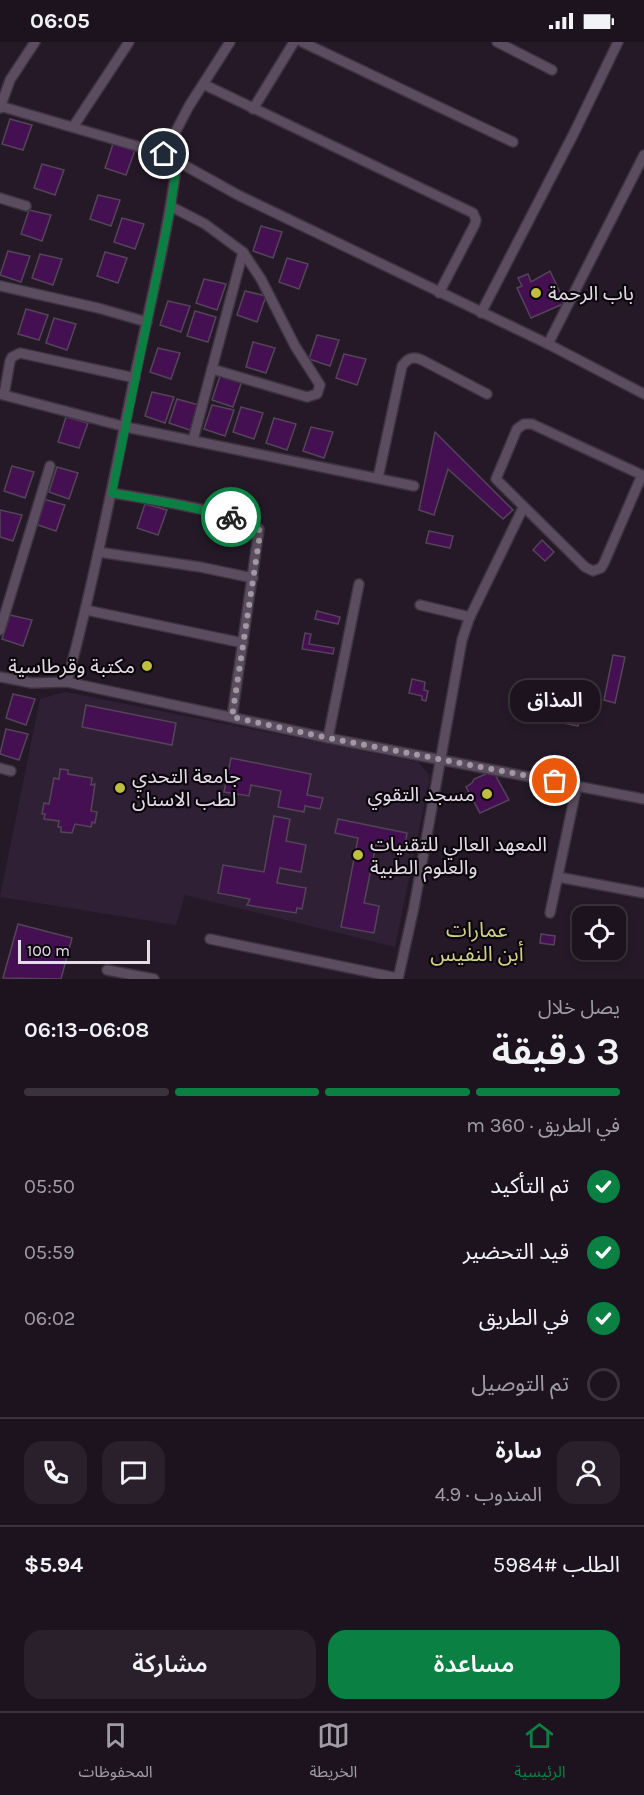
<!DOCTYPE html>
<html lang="ar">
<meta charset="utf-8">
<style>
:root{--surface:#1c131e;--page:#29202b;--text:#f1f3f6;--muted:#a09ea4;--line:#3a323c;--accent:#0b8043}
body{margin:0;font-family:Karla,"Noto Sans Arabic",sans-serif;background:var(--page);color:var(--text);direction:rtl;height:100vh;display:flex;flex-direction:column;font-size:22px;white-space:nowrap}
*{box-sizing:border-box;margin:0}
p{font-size:20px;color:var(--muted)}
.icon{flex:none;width:33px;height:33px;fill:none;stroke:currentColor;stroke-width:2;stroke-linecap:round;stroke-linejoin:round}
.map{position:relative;height:937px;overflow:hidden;direction:ltr}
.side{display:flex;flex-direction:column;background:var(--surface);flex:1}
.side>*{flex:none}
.fabs{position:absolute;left:572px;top:864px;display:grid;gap:12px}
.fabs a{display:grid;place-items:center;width:54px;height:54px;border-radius:12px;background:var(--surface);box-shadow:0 3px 9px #0003,0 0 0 2px var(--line);font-size:30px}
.scale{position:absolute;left:18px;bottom:15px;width:132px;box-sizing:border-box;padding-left:6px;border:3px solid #e4dce6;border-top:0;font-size:16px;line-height:21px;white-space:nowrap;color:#e4dce6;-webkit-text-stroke:4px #0b060c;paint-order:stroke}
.pin{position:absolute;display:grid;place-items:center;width:51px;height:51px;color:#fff;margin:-26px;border:3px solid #fff;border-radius:50%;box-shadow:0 2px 6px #0007}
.courier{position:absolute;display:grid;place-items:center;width:60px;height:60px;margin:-30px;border:4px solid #0b8043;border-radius:50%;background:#fff;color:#222;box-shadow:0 2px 8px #0007}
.bubble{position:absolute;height:42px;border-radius:18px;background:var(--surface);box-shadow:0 3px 9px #0003,0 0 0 2px var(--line);font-size:20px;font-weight:600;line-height:42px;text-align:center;direction:rtl}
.head em{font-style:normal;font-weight:600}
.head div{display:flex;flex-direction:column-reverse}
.head{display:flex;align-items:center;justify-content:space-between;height:102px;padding:0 24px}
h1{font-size:39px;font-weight:600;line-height:45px}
.bar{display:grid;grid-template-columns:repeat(4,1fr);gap:9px 6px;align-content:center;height:72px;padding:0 24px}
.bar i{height:8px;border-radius:4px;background:var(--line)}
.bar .selected{background:var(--accent)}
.bar p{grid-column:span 4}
.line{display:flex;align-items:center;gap:15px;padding:0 24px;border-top:2px solid var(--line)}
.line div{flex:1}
.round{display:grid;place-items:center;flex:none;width:63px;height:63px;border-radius:18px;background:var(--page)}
ol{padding:0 24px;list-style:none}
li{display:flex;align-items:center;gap:18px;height:66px}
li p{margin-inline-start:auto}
li .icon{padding:6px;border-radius:50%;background:var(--accent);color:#fff;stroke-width:4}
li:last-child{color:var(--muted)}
li i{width:33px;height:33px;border:3px solid var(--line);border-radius:50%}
.button{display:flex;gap:12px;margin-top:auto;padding:12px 24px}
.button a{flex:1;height:69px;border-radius:18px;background:var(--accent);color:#fff;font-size:24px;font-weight:600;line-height:69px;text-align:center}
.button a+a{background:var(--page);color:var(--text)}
.status{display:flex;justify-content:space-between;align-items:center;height:42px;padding:0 30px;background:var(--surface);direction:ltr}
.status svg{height:16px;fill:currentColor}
.tabs{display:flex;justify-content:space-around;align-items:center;height:84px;border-top:2px solid var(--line);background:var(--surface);font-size:16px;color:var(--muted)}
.tabs a{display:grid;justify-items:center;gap:3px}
.tabs .selected{color:var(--accent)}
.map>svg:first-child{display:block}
</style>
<div class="status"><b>06:05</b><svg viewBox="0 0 49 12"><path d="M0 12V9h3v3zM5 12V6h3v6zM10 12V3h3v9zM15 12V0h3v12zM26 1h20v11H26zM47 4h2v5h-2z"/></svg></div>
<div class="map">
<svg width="644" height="937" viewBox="0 0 644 937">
<rect width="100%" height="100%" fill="#251928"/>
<polygon fill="#302035" points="65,650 418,720 430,734 395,905 185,853 176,883 0,855 40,657"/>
<g fill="#451052" stroke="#534557" stroke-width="1.5">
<polygon points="10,77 32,83 23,108 2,102"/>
<polygon points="113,102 135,108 126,133 105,126"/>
<polygon points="42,122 64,128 55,153 34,146"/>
<polygon points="98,153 120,158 111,184 90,177"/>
<polygon points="29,168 51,173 42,199 21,192"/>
<polygon points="122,176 144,182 135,207 114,200"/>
<polygon points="261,184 282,190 273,216 253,209"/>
<polygon points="8,209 30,214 21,240 0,233"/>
<polygon points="105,210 127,216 118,241 97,234"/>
<polygon points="40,212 62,217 53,243 32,236"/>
<polygon points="287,216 308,222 299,247 279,240"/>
<polygon points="550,229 565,261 531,276 517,246 522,244 518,236 528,232 531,240"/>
<polygon points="204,237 226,242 217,268 196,261"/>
<polygon points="245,249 266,254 257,280 237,273"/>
<polygon points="168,259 190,264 181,290 160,283"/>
<polygon points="26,267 48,273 39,298 18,292"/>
<polygon points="195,269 216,275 208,300 187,294"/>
<polygon points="54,276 76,282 67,308 46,301"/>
<polygon points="317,293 339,298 330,324 309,317"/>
<polygon points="253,300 275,306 266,331 246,325"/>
<polygon points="158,306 180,311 171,337 150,330"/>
<polygon points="344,312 366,317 357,343 336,336"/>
<polygon points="220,334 242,339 233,365 212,358"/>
<polygon points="152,350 174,355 165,381 145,374"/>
<polygon points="177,357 199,363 190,388 169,381"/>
<polygon points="212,363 234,368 225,394 204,387"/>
<polygon points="241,365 263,371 254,397 233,390"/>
<polygon points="66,375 88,381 79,406 58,400"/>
<polygon points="274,376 296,382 287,408 266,401"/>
<polygon points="311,385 333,390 324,416 303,409"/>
<polygon points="435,390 513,468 503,477 448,427 434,473 419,468"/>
<polygon points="12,424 34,430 25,456 4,449"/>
<polygon points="57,425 78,431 69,457 49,450"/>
<polygon points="43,457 65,463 56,489 35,482"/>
<polygon points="145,462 167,468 158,493 137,486"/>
<polygon points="0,468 22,473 13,499 0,495"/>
<polygon points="429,489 453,494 450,506 426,501"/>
<polygon points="542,498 554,510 545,519 533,508"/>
<polygon points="317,569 340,575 338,582 315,577"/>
<polygon points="10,573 32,578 23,604 2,597"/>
<polygon points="305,591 311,592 309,602 334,606 333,612 302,607"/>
<polygon points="613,613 625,615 615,661 604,658"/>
<polygon points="412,637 425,640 424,648 428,649 426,659 422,658 422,654 409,651"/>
<polygon points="570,646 585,649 578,684 554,679 556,669 565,671"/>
<polygon points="13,652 35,657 26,683 6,676"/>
<polygon points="86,663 176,681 172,703 82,685"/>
<polygon points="6,687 28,692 19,718 0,712"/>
<polygon points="231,716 311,732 307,753 323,756 320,767 305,764 304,770 278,765 281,749 251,743 249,754 224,750"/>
<polygon points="60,727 68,728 68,732 92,736 91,743 95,742 91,769 97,770 95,781 92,780 91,785 75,782 72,791 61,790 61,785 58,785 59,779 44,777 45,772 42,772 44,761 49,762 54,736 59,737"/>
<polygon points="493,729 509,758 480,771 466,745 472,741 474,737"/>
<polygon points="274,774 290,777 286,799 306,803 301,830 280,826 277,841 306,846 302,867 297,866 296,871 247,863 250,857 218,851 223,823 264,830"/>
<polygon points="338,777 407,791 404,808 376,803 364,861 379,864 374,891 341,885 358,796 335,791"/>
<polygon points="18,882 72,896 61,937 3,936"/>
<polygon points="541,892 555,894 554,903 540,901"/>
</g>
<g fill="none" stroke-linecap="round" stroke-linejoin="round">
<g stroke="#3d3440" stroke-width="12">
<g id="minor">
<polyline points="302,0 513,100"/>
<polyline points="497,0 552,28"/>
<polyline points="203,42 473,171 476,178 475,182 439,251"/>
<polyline points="0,64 164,112 238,153 548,302 644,352"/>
<polyline points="0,66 10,38 35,0"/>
<polyline points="253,67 294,0"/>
<polyline points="73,85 129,0"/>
<polyline points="164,112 189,64 230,0"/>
<polyline points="0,156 26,164"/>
<polyline points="172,165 205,182 243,210 261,237 295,304 320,343 317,352 307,355 212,327"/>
<polyline points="1,244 98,266 147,280"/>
<polyline points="481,271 574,91 618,0"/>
<polyline points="548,302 644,113"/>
<polyline points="0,352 126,385 414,444"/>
<polyline points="4,353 10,319 12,315 20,311 135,336"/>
<polyline points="193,398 243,210"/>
<polyline points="642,433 604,521 601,526 593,529 585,525 496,437 517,387 524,382 532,382 642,433 644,434"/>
<path d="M378,436L402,324C408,316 413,314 422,318L487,352"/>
<path d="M112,451C136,455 247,472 259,487L232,675"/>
<polyline points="98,510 200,525 253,536"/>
<polyline points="420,563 470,575"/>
<polyline points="86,568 243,601"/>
<polyline points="0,588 50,424"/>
<polyline points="0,635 32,641 67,640 328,696 644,757"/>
<path d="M67,640C94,539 114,436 135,333C150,262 168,191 177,119"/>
<polyline points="328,696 359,542"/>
<polyline points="0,726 11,729"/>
<polyline points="558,835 644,851"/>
<polyline points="550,871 577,743"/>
<polyline points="210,897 398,936"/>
<polyline points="107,928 154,937"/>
<polyline points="398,937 414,865 462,598 469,577 523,466"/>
</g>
</g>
<use href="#minor" stroke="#5b4d5f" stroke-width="9"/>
</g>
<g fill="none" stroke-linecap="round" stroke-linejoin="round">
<path stroke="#a198a4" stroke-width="6" stroke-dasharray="0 10.8" d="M231,475C243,477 258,478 260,492L232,675L328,696L555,739"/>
<polyline stroke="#0b8043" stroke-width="8" points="164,112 177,118 171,165 112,451 180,463 231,475"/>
</g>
<g fill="#bfbe41" stroke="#0b060c" stroke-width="2">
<circle cx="536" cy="251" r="6"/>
<circle cx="147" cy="624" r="6"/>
<circle cx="120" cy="746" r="6"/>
<circle cx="487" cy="752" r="6"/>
<circle cx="358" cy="813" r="6"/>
</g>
<g text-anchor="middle" stroke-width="4.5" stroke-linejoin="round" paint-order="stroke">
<g font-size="20" fill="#e4dce6" stroke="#0b060c" text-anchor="start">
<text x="548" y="258">باب الرحمة</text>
<text x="135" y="631" text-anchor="end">مكتبة وقرطاسية</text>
<text x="132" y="741">جامعة التحدي<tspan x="132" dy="23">لطب الاسنان</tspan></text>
<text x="475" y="759" text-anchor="end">مسجد التقوي</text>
<text x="370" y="809">المعهد العالي للتقنيات<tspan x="370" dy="23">والعلوم الطبية</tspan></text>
</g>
<g font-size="21" fill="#d1d284" stroke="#0b060c">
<text x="477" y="895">عمارات<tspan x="477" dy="24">أبن النفيس</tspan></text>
</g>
</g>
</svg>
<div class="fabs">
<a><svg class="icon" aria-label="locate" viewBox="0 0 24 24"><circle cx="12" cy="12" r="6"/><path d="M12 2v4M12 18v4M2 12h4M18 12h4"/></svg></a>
</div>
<div class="scale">100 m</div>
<div class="pin" style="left:555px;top:739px;background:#ea580c"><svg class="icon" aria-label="bag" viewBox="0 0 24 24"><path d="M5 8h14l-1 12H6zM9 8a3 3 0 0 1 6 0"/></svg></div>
<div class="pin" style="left:164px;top:112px;background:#1f2937"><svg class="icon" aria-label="home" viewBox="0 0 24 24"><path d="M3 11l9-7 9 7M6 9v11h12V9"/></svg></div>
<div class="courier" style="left:231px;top:475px"><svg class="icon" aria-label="bike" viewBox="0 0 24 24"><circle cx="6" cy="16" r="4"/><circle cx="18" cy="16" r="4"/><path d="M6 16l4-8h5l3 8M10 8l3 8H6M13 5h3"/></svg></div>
<div class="bubble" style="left:510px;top:638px;width:90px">المذاق</div>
</div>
<section class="side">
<div class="head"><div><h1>3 دقيقة</h1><p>يصل خلال</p></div><em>06:08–06:13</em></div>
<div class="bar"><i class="selected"></i><i class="selected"></i><i class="selected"></i><i></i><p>في الطريق · 360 m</p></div>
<ol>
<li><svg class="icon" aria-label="check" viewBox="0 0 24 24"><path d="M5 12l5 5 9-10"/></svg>تم التأكيد<p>05:50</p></li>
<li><svg class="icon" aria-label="check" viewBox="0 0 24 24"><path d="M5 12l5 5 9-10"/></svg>قيد التحضير<p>05:59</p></li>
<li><svg class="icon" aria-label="check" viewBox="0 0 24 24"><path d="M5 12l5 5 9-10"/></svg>في الطريق<p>06:02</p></li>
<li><i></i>تم التوصيل</li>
</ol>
<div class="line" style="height:108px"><a class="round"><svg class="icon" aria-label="person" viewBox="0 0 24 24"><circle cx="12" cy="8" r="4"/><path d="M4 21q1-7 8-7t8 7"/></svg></a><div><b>سارة</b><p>المندوب · 4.9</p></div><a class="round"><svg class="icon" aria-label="chat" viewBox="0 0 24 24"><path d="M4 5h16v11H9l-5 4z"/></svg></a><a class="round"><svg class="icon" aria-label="phone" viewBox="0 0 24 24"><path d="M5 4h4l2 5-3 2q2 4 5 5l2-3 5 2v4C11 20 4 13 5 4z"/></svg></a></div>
<div class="line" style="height:78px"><div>الطلب #5984</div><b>$5.94</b></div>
<div class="button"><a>مساعدة</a><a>مشاركة</a></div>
</section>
<nav class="tabs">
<a class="selected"><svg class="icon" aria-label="home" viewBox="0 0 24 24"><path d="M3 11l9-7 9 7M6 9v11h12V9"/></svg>الرئيسية</a>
<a><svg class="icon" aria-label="map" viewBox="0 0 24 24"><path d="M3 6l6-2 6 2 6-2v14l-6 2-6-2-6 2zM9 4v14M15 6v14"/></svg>الخريطة</a>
<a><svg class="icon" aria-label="saved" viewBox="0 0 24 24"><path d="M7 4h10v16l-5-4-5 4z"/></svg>المحفوظات</a>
</nav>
